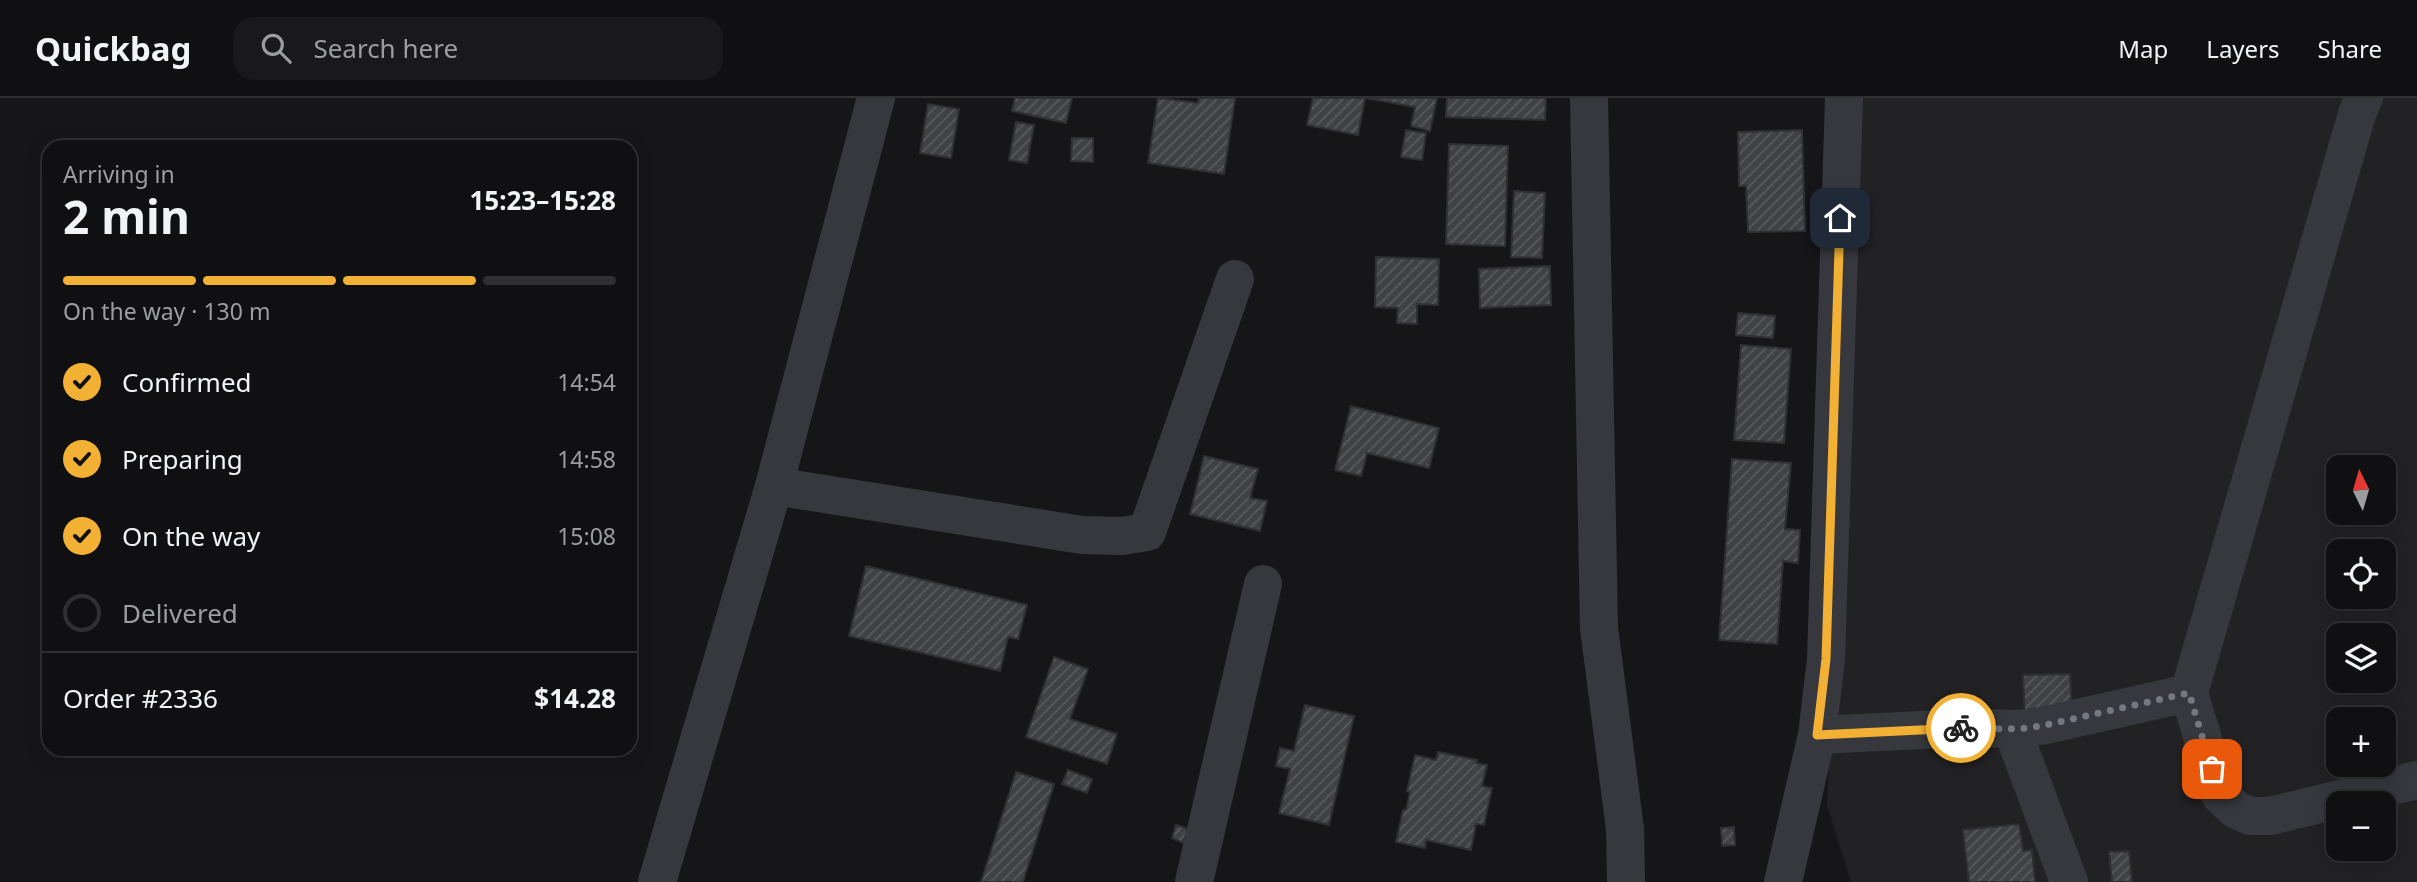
<!DOCTYPE html>
<meta charset="utf-8">
<style>
:root{--surface:#101012;--page:#19191b;--text:#f1f3f6;--muted:#9c9d9f;--line:#303032;--accent:#f2b134}
body{margin:0;font-family:"Noto Sans",sans-serif;background:var(--page);color:var(--text);height:100vh;display:flex;flex-direction:column;font-size:26px;white-space:nowrap}
*{box-sizing:border-box;margin:0}
p{font-size:23px;color:var(--muted)}
.icon{flex:none;width:38px;height:38px;fill:none;stroke:currentColor;stroke-width:2;stroke-linecap:round;stroke-linejoin:round}
.map{position:relative;flex:1;overflow:hidden}
.sheet{position:absolute;left:42px;top:42px;width:595px;height:616px;display:flex;flex-direction:column;background:var(--surface);border-radius:21px;box-shadow:0 4px 18px #0003,0 0 0 2px var(--line)}
.sheet>*{flex:none}
.needle{width:46px;rotate:355deg}
.controls{position:absolute;left:2326px;top:357px;display:grid;gap:14px}
.controls a{display:grid;place-items:center;width:70px;height:70px;border-radius:14px;background:var(--surface);box-shadow:0 4px 18px #0003,0 0 0 2px var(--line);font-size:35px}
.pin{position:absolute;display:grid;place-items:center;width:60px;height:60px;color:#fff;margin:-30px;border-radius:14px;box-shadow:0 4px 10px #0006}
.courier{position:absolute;display:grid;place-items:center;width:70px;height:70px;margin:-35px;border:5px solid #f2b134;border-radius:50%;background:#fff;color:#222;box-shadow:0 2px 9px #0007}
.summary em{font-style:normal;font-weight:700}
.summary div{display:flex;flex-direction:column-reverse}
.summary{display:flex;align-items:center;justify-content:space-between;height:119px;padding:0 21px}
h1{font-size:46px;font-weight:700;line-height:52px}
.bar{display:grid;grid-template-columns:repeat(4,1fr);gap:10px 7px;align-content:center;height:84px;padding:0 21px}
.bar i{height:9px;border-radius:5px;background:var(--line)}
.bar .current{background:var(--accent)}
.bar p{grid-column:span 4}
.line{display:flex;align-items:center;gap:18px;padding:0 21px;border-top:2px solid var(--line)}
.line div{flex:1}
ol{padding:0 21px;list-style:none}
li{display:flex;align-items:center;gap:21px;height:77px}
li p{margin-inline-start:auto}
li .icon{padding:7px;border-radius:50%;background:var(--accent);color:#111;stroke-width:4}
li:last-child{color:var(--muted)}
li i{width:38px;height:38px;border:4px solid var(--line);border-radius:50%}
header{display:flex;align-items:center;gap:42px;box-sizing:border-box;height:98px;padding:0 35px;background:var(--surface);border-bottom:2px solid var(--line)}
header strong{font-size:33px}
nav{display:flex;gap:38px;margin-inline-start:auto;font-size:24px}
.search{width:490px;height:63px;background:var(--page);display:flex;align-items:center;gap:18px;box-sizing:border-box;padding:0 24px;border-radius:21px;color:var(--muted);font-size:26px}
.map>svg:first-child{display:block}
</style>
<header>
<strong>Quickbag</strong>
<div class="search"><svg class="icon" aria-label="search" viewBox="0 0 24 24"><circle cx="10" cy="10" r="6"/><path d="M15 15l6 6"/></svg>Search here</div>
<nav><a>Map</a><a>Layers</a><a>Share</a></nav>
</header>
<div class="map">
<svg width="2417" height="784" viewBox="0 0 2417 784">
<defs>
<pattern id="building-hatch" width="6" height="6" patternUnits="userSpaceOnUse" patternTransform="scale(1.75)"><rect width="6" height="6" fill="#404145"/><path d="M-1 1l2-2M0 6l6-6M5 7l2-2" fill="none" stroke="#595a5e"/></pattern>
</defs>
<rect width="100%" height="100%" fill="#161618"/>
<path fill="#222225" fill-rule="evenodd" d="M1860,0H2417V784H1851L1827,707ZM2338,369H2384V415H2338ZM2338,453H2384V499H2338ZM2338,537H2384V583H2338ZM2338,621H2384V667H2338ZM2338,705H2384V751H2338Z"/>
<g fill="url(#building-hatch)" stroke="#303034" stroke-width="2">
<polygon points="1015,0 1072,0 1066,25 1012,13"/>
<polygon points="1158,0 1198,5 1199,0 1235,0 1224,76 1148,65"/>
<polygon points="1313,0 1365,0 1358,37 1307,27"/>
<polygon points="1366,0 1437,0 1430,33 1411,28 1415,9"/>
<polygon points="1447,0 1546,0 1545,22 1446,19"/>
<polygon points="928,6 959,11 951,60 920,55"/>
<polygon points="1016,24 1034,27 1027,65 1009,62"/>
<polygon points="1406,32 1426,35 1422,62 1401,59"/>
<polygon points="1802,32 1805,133 1748,134 1746,88 1739,88 1738,34"/>
<polygon points="1072,40 1093,40 1093,64 1071,63"/>
<polygon points="1449,46 1508,48 1505,148 1446,146"/>
<polygon points="1514,93 1545,95 1542,160 1511,159"/>
<polygon points="1376,159 1439,161 1438,207 1417,206 1417,226 1397,225 1398,210 1375,209"/>
<polygon points="1550,168 1551,207 1480,210 1479,171"/>
<polygon points="1738,215 1775,218 1773,240 1736,237"/>
<polygon points="1741,247 1791,251 1784,345 1734,342"/>
<polygon points="1351,308 1439,330 1429,370 1367,355 1361,378 1335,372"/>
<polygon points="1204,358 1258,371 1250,400 1267,403 1260,433 1190,416"/>
<polygon points="1732,361 1791,365 1785,431 1800,432 1798,465 1783,463 1777,546 1719,542"/>
<polygon points="866,468 1027,507 1018,541 1008,539 1000,573 849,538"/>
<polygon points="1054,559 1088,571 1070,621 1117,636 1107,666 1026,639"/>
<polygon points="2070,576 2072,618 2025,620 2023,577"/>
<polygon points="1305,607 1354,618 1329,727 1279,715 1290,671 1276,668 1280,650 1294,653"/>
<polygon points="1438,654 1477,662 1476,665 1487,667 1482,688 1492,690 1484,727 1476,726 1471,752 1426,742 1425,750 1396,744 1403,712 1406,712 1410,694 1407,693 1415,657 1436,662"/>
<polygon points="1068,672 1092,681 1087,695 1062,686"/>
<polygon points="1016,674 1054,686 1023,784 981,784"/>
<polygon points="2019,726 2023,753 2032,752 2035,784 1969,784 1963,732"/>
<polygon points="1176,727 1188,731 1183,745 1172,740"/>
<polygon points="1734,729 1735,747 1722,748 1721,730"/>
<polygon points="2129,753 2132,784 2112,784 2109,754"/>
</g>
<g fill="none" stroke-linecap="round" stroke-linejoin="round">
<g stroke="#37383d" stroke-width="38">
<polyline points="1589,0 1599,530 1625,731 1626,784"/>
<polyline points="774,388 1082,437 1122,438 1147,434 1235,181"/>
<polyline points="2189,595 2220,697 2235,711 2250,718 2270,718 2417,682"/>
<polyline points="2012,631 2069,784"/>
<polyline points="1817,637 1964,630 2019,631 2046,627 2189,595 2357,16 2364,0"/>
<polyline points="657,784 774,388 876,0"/>
<polyline points="1194,784 1263,486"/>
<polyline points="1783,784 1817,637 1826,561 1844,0"/>
</g>
</g>
<g fill="none" stroke-linecap="round" stroke-linejoin="round">
<polyline stroke="#757880" stroke-width="7" stroke-dasharray="0 12.6" points="1961,630 2019,631 2046,627 2189,595 2212,671"/>
<polyline stroke="#f2b134" stroke-width="9" points="1840,120 1826,561 1817,637 1961,630"/>
</g>
</svg>
<div class="controls">
<a><svg class="needle" viewBox="-14 -14 28 28"><path d="M0-13l5 13h-10z" fill="#e53935"/><path d="M0 13l5-13h-10z" fill="#9c9d9f"/></svg></a>
<a><svg class="icon" aria-label="locate" viewBox="0 0 24 24"><circle cx="12" cy="12" r="6"/><path d="M12 2v4M12 18v4M2 12h4M18 12h4"/></svg></a>
<a><svg class="icon" aria-label="layers" viewBox="0 0 24 24"><path d="M12 4l9 5-9 5-9-5zM3 14l9 5 9-5"/></svg></a>
<a>+</a>
<a>−</a>
</div>
<div class="pin" style="left:2212px;top:671px;background:#ea580c"><svg class="icon" aria-label="bag" viewBox="0 0 24 24"><path d="M5 8h14l-1 12H6zM9 8a3 3 0 0 1 6 0"/></svg></div>
<div class="pin" style="left:1840px;top:120px;background:#1f2937"><svg class="icon" aria-label="home" viewBox="0 0 24 24"><path d="M3 11l9-7 9 7M6 9v11h12V9"/></svg></div>
<div class="courier" style="left:1961px;top:630px"><svg class="icon" aria-label="bike" viewBox="0 0 24 24"><circle cx="6" cy="16" r="4"/><circle cx="18" cy="16" r="4"/><path d="M6 16l4-8h5l3 8M10 8l3 8H6M13 5h3"/></svg></div>
<section class="sheet">
<div class="summary"><div><h1>2 min</h1><p>Arriving in</p></div><em>15:23–15:28</em></div>
<div class="bar"><i class="current"></i><i class="current"></i><i class="current"></i><i></i><p>On the way · 130 m</p></div>
<ol>
<li><svg class="icon" aria-label="check" viewBox="0 0 24 24"><path d="M5 12l5 5 9-10"/></svg>Confirmed<p>14:54</p></li>
<li><svg class="icon" aria-label="check" viewBox="0 0 24 24"><path d="M5 12l5 5 9-10"/></svg>Preparing<p>14:58</p></li>
<li><svg class="icon" aria-label="check" viewBox="0 0 24 24"><path d="M5 12l5 5 9-10"/></svg>On the way<p>15:08</p></li>
<li><i></i>Delivered</li>
</ol>
<div class="line" style="height:91px"><div>Order #2336</div><b>$14.28</b></div>
</section>
</div>
